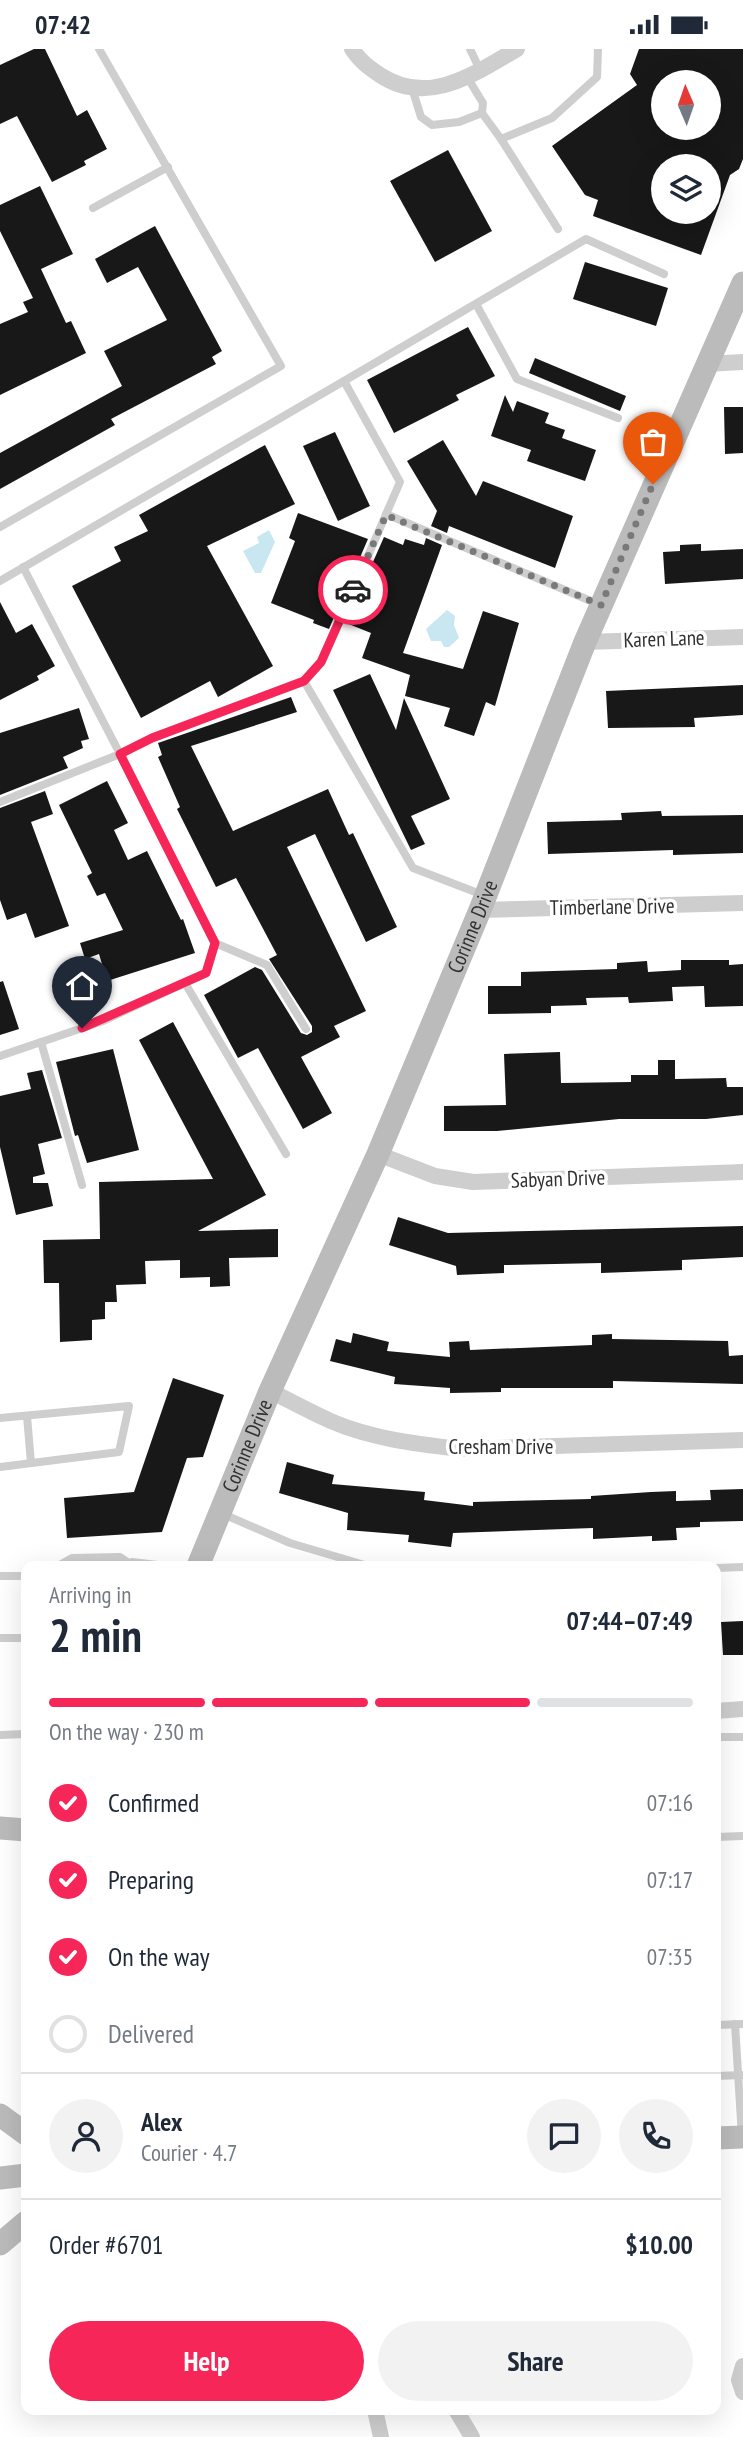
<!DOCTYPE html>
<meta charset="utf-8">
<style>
:root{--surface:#fff;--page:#f2f2f3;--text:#1f2937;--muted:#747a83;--line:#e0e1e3;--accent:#f62658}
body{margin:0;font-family:"PT Sans Narrow",sans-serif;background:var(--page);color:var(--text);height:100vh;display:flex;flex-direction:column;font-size:26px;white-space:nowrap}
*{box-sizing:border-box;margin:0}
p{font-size:23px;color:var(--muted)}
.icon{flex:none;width:38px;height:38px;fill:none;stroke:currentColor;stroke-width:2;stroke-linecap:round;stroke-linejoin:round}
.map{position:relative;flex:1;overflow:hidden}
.drawer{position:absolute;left:21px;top:1512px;width:700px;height:854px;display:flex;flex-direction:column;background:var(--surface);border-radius:14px;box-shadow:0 7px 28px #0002}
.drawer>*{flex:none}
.needle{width:46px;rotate:358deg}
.controls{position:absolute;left:651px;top:21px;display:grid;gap:14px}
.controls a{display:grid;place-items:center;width:70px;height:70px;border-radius:50%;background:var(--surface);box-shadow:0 7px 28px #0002;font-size:35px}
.pin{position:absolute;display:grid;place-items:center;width:60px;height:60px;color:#fff;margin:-72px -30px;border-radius:50% 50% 50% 0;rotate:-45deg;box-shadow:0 0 7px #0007}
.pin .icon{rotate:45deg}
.courier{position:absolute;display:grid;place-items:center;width:70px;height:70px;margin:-35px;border:5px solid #f62658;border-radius:50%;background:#fff;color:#222;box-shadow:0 2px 9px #0007}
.summary em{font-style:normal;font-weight:700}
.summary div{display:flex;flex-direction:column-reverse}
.summary{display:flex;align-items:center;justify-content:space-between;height:119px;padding:0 28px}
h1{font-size:46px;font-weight:700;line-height:52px}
.bar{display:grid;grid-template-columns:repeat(4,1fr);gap:10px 7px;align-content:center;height:84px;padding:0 28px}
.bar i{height:9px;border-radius:5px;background:var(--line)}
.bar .on{background:var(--accent)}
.bar p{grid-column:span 4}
.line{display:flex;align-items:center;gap:18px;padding:0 28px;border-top:2px solid var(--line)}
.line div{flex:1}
.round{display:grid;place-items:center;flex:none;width:74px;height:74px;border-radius:37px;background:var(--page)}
ol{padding:0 28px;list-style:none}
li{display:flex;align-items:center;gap:21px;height:77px}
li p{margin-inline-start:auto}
li .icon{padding:7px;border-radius:50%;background:var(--accent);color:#fff;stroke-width:4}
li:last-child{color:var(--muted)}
li i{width:38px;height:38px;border:4px solid var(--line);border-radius:50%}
.cta{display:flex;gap:14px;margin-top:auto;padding:14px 28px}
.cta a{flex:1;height:80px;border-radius:42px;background:var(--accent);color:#fff;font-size:28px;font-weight:700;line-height:80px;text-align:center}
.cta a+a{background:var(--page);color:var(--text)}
.status{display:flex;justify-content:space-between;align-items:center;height:49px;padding:0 35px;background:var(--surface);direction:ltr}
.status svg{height:19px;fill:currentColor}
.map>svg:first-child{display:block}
</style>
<div class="status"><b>07:42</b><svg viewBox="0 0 49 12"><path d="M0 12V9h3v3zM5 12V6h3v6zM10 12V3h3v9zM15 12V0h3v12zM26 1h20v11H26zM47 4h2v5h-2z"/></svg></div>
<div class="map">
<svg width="743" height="2388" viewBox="0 0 743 2388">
<rect width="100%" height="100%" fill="#fff"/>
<g fill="#c9e7f0">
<polygon points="269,481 275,493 261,524 255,524 243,502 259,494 257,488"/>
<polygon points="447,561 455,567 454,576 459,589 449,598 444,598 441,592 431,592 426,580"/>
</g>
<g fill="#181818" fill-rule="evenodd">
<polygon points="34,0 45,0 77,67 87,61 107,100 84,112 86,116 52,133 17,67 0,75 0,16"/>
<path d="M639,0H743V110L739,120L730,126L701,206L593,167L598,151L585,146L552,97L637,36L630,25ZM663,33H709V79H663ZM663,117H709V163H663Z"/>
<polygon points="448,101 492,182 435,213 390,132"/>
<polygon points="40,137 73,205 41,220 66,274 71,272 86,304 0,346 0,275 28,263 23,253 33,249 0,182 0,156"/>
<polygon points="155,177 222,302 212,308 216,315 111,370 115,376 0,440 0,404 122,337 104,302 167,271 138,218 107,234 95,210"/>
<polygon points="585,213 668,239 656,277 573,250"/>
<polygon points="468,278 495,327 456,346 459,351 394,384 367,331"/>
<polygon points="535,309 626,347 620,362 529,324"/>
<polygon points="505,346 513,363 517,352 549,364 545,374 565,381 562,389 596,401 585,432 527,412 531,401 491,387"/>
<polygon points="724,358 743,358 743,404 725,405"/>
<polygon points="335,383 370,457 338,472 303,397"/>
<polygon points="443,391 476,447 483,432 573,467 555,519 449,477 447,484 431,477 437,462 407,412"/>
<polygon points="265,396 295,455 207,497 273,617 218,648 210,632 141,669 72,537 121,512 114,498 148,482 139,466"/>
<polygon points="298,464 368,490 329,580 313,574 314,571 271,554 295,492 289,489"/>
<polygon points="384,488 403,496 405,490 424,496 426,489 442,496 403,604 463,620 483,562 519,574 495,657 486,653 474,687 444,677 450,659 405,647 410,626 362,609 371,584 346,574"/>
<polygon points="701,495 701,502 743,500 743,530 665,535 663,503 680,502 680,496"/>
<polygon points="0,553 16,584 32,575 55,617 37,627 39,631 0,651"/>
<polygon points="370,625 396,681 404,649 450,750 411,767 425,795 411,801 333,641"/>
<polygon points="743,636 743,666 694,669 695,678 608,679 606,642"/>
<polygon points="291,648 297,663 191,697 233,782 328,740 349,786 353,784 397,878 366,893 315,785 287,798 366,962 334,977 340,988 301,1008 332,1064 303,1080 258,999 238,1009 204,946 255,918 262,921 301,984 307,986 312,983 312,977 269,910 277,906 236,829 216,838 177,760 180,758 158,708 162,706 158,694"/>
<polygon points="79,659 89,690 81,692 83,699 63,708 68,719 0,746 0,684"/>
<polygon points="107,732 128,774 114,781 128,811 147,802 181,871 183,870 195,904 107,932 99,905 85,910 80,894 123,881 105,844 97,847 87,827 92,824 59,756"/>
<polygon points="45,742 53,765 31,773 69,877 35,889 26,864 7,871 0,851 0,759"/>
<polygon points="661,762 662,767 743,766 743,804 673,806 673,801 548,805 547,773 622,771 621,764"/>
<polygon points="681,911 729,911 729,916 743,915 743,957 705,958 704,937 672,938 673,952 629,954 628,948 586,949 587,956 551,957 551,964 488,965 488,937 521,937 521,923 617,920 617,914 647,912 648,923 681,921"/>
<polygon points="3,932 19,980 0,986 0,933"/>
<polygon points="173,973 266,1146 198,1182 278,1180 278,1208 229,1209 230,1237 210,1238 210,1228 180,1229 180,1211 145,1212 146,1235 116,1236 117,1253 105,1253 105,1270 92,1271 92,1291 60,1293 59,1234 44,1234 43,1191 100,1190 99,1133 213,1130 139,991"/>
<polygon points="113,1000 139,1101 87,1114 78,1086 75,1087 56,1013"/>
<polygon points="560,1003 561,1034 631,1033 631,1026 658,1026 658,1011 675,1011 675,1030 726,1029 727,1038 743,1038 743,1066 706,1070 619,1070 497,1082 444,1082 444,1057 506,1056 504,1005"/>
<polygon points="42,1021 62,1089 38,1095 45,1125 33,1128 33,1134 48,1134 53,1157 16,1166 0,1098 0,1047 31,1040 27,1024"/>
<polygon points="398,1168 448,1184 743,1177 743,1208 682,1211 682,1221 601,1224 601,1214 504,1216 504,1224 457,1226 456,1217 389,1196"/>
<polygon points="353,1284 389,1293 387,1302 450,1308 449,1293 469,1292 470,1301 592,1296 592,1286 612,1285 612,1290 728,1292 729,1307 743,1306 743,1335 613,1332 613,1339 501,1339 501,1343 450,1344 450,1339 394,1335 395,1328 330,1312 336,1290 351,1294"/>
<polygon points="173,1329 224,1346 203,1408 187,1409 162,1483 67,1489 64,1449 134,1443"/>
<polygon points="287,1413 334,1426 332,1435 425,1443 424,1451 473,1457 473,1453 591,1450 591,1447 651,1443 676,1442 676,1452 711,1451 710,1441 743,1440 743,1472 700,1473 700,1478 676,1479 677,1491 652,1492 652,1487 593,1490 593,1479 453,1484 451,1498 408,1493 409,1486 347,1481 348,1464 279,1444"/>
<polygon points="743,1572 743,1606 723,1606 721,1573"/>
</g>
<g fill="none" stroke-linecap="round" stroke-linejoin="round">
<g stroke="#cecece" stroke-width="8">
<polyline points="470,0 480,21"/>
<polyline points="412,39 421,68 432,76 459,73 482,64 483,54 467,28"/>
<polyline points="482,64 501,90 552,69 597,28 598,0"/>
<polyline points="501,90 558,180"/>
<polyline points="93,159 168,118"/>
<polyline points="476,255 517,330 618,369"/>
<polyline points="386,465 598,555"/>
<polyline points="0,478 281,317 99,0"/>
<polyline points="0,532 344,332"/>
<polyline points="304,632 152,689 120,705 215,894 267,916 306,980"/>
<polyline points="0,753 120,705 23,518"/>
<polyline points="483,846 413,819 304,632 322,613 400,433 344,332 586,190 664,225"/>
<polyline points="185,934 286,1105"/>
<polyline points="41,993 82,1136"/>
<polyline points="0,1007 103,972 206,924 215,894"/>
<polyline points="27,1367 31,1414"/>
<polyline points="0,1369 129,1357 119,1403 0,1418"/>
<polyline points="223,1465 290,1494 368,1517"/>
<polyline points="132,1513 166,1517"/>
<polyline points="58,1517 72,1509 120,1508 133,1517"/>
<polyline points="716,1519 743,1518"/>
<polyline points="0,1527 26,1527"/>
<polyline points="0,1589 26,1589"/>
<polyline points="0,1686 26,1685"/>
<polyline points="716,1688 743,1688"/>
<polyline points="716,1788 743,1787"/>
<polyline points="735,1975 742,2088"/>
<polyline points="716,1976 743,1975"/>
<polyline points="716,2027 743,2026"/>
</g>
<g stroke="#cecece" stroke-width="16">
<path d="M352,0C360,12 368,18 380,26C428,58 474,25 517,0"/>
<polyline points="706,315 743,313"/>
<polyline points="585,593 743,588"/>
<polyline points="480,861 743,854"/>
<polyline points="378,1105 435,1127 473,1133 743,1123"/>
<path d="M270,1342C291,1352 312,1364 333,1373C373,1390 418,1395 461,1400L743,1391"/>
<polyline points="716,1662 743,1660"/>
<polyline points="743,2317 739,2331 743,2343"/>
<polyline points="375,2361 381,2388"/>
<polyline points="456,2361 472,2388"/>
</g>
<g stroke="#bbb" stroke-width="23">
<path id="s1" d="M198,1517L270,1342L378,1105L480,861L585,593L743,234"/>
<polyline points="0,1779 26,1781"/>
<polyline points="0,2066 26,2085"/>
<polyline points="716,2089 743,2088"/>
<polyline points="0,2129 26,2126"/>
<polyline points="0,2195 26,2173"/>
</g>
</g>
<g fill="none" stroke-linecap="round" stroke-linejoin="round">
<polyline stroke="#797979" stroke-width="7" stroke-dasharray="0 12.6" points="353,541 386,466 601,556 653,435"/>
<polyline stroke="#f62658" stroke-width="9" points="82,979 206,924 215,894 120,705 152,689 304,632 321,613 353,541"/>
</g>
<g text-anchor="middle" stroke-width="7" stroke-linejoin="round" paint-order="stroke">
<g font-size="21" fill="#313131" stroke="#fff">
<text transform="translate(664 590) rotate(-2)" y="7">Karen Lane</text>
<text transform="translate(612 858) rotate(-1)" y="7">Timberlane Drive</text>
<text dy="7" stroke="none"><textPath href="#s1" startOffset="696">Corinne Drive</textPath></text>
<text transform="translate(558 1130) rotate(-2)" y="7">Sabyan Drive</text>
<text dy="7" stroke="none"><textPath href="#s1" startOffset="130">Corinne Drive</textPath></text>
<text x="501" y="1405">Cresham Drive</text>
</g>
</g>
</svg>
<div class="controls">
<a><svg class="needle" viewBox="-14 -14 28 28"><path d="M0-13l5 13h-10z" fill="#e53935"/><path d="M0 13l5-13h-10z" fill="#747a83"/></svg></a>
<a><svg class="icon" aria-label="layers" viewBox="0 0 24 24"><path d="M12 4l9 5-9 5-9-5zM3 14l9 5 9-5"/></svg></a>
</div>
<div class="pin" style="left:653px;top:435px;background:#ea580c"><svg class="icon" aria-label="bag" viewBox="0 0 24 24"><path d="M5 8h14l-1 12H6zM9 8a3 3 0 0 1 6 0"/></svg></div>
<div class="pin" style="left:82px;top:979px;background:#1f2937"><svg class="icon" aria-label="home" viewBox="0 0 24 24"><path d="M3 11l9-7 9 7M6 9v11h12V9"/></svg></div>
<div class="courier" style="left:353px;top:541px"><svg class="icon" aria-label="car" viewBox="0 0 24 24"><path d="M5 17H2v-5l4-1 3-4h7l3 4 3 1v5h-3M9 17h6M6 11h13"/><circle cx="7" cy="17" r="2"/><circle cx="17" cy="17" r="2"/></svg></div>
<section class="drawer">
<div class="summary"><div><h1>2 min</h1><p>Arriving in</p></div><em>07:44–07:49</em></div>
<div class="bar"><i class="on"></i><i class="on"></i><i class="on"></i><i></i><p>On the way · 230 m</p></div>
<ol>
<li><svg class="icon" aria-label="check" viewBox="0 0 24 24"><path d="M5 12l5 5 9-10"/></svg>Confirmed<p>07:16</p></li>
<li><svg class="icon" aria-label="check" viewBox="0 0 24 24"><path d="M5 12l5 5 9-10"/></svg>Preparing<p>07:17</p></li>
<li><svg class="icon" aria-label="check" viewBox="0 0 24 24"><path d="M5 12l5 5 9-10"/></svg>On the way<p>07:35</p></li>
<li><i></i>Delivered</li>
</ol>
<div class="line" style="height:126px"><a class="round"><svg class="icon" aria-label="person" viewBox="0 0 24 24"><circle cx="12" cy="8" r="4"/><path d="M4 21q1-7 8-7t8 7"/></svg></a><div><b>Alex</b><p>Courier · 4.7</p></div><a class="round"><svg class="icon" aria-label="chat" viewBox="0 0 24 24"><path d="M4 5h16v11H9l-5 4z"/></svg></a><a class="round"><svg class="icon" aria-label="phone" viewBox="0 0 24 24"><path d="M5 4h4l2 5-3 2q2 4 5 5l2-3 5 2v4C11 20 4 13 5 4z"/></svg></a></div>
<div class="line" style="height:91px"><div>Order #6701</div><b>$10.00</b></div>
<div class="cta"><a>Help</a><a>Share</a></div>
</section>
</div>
